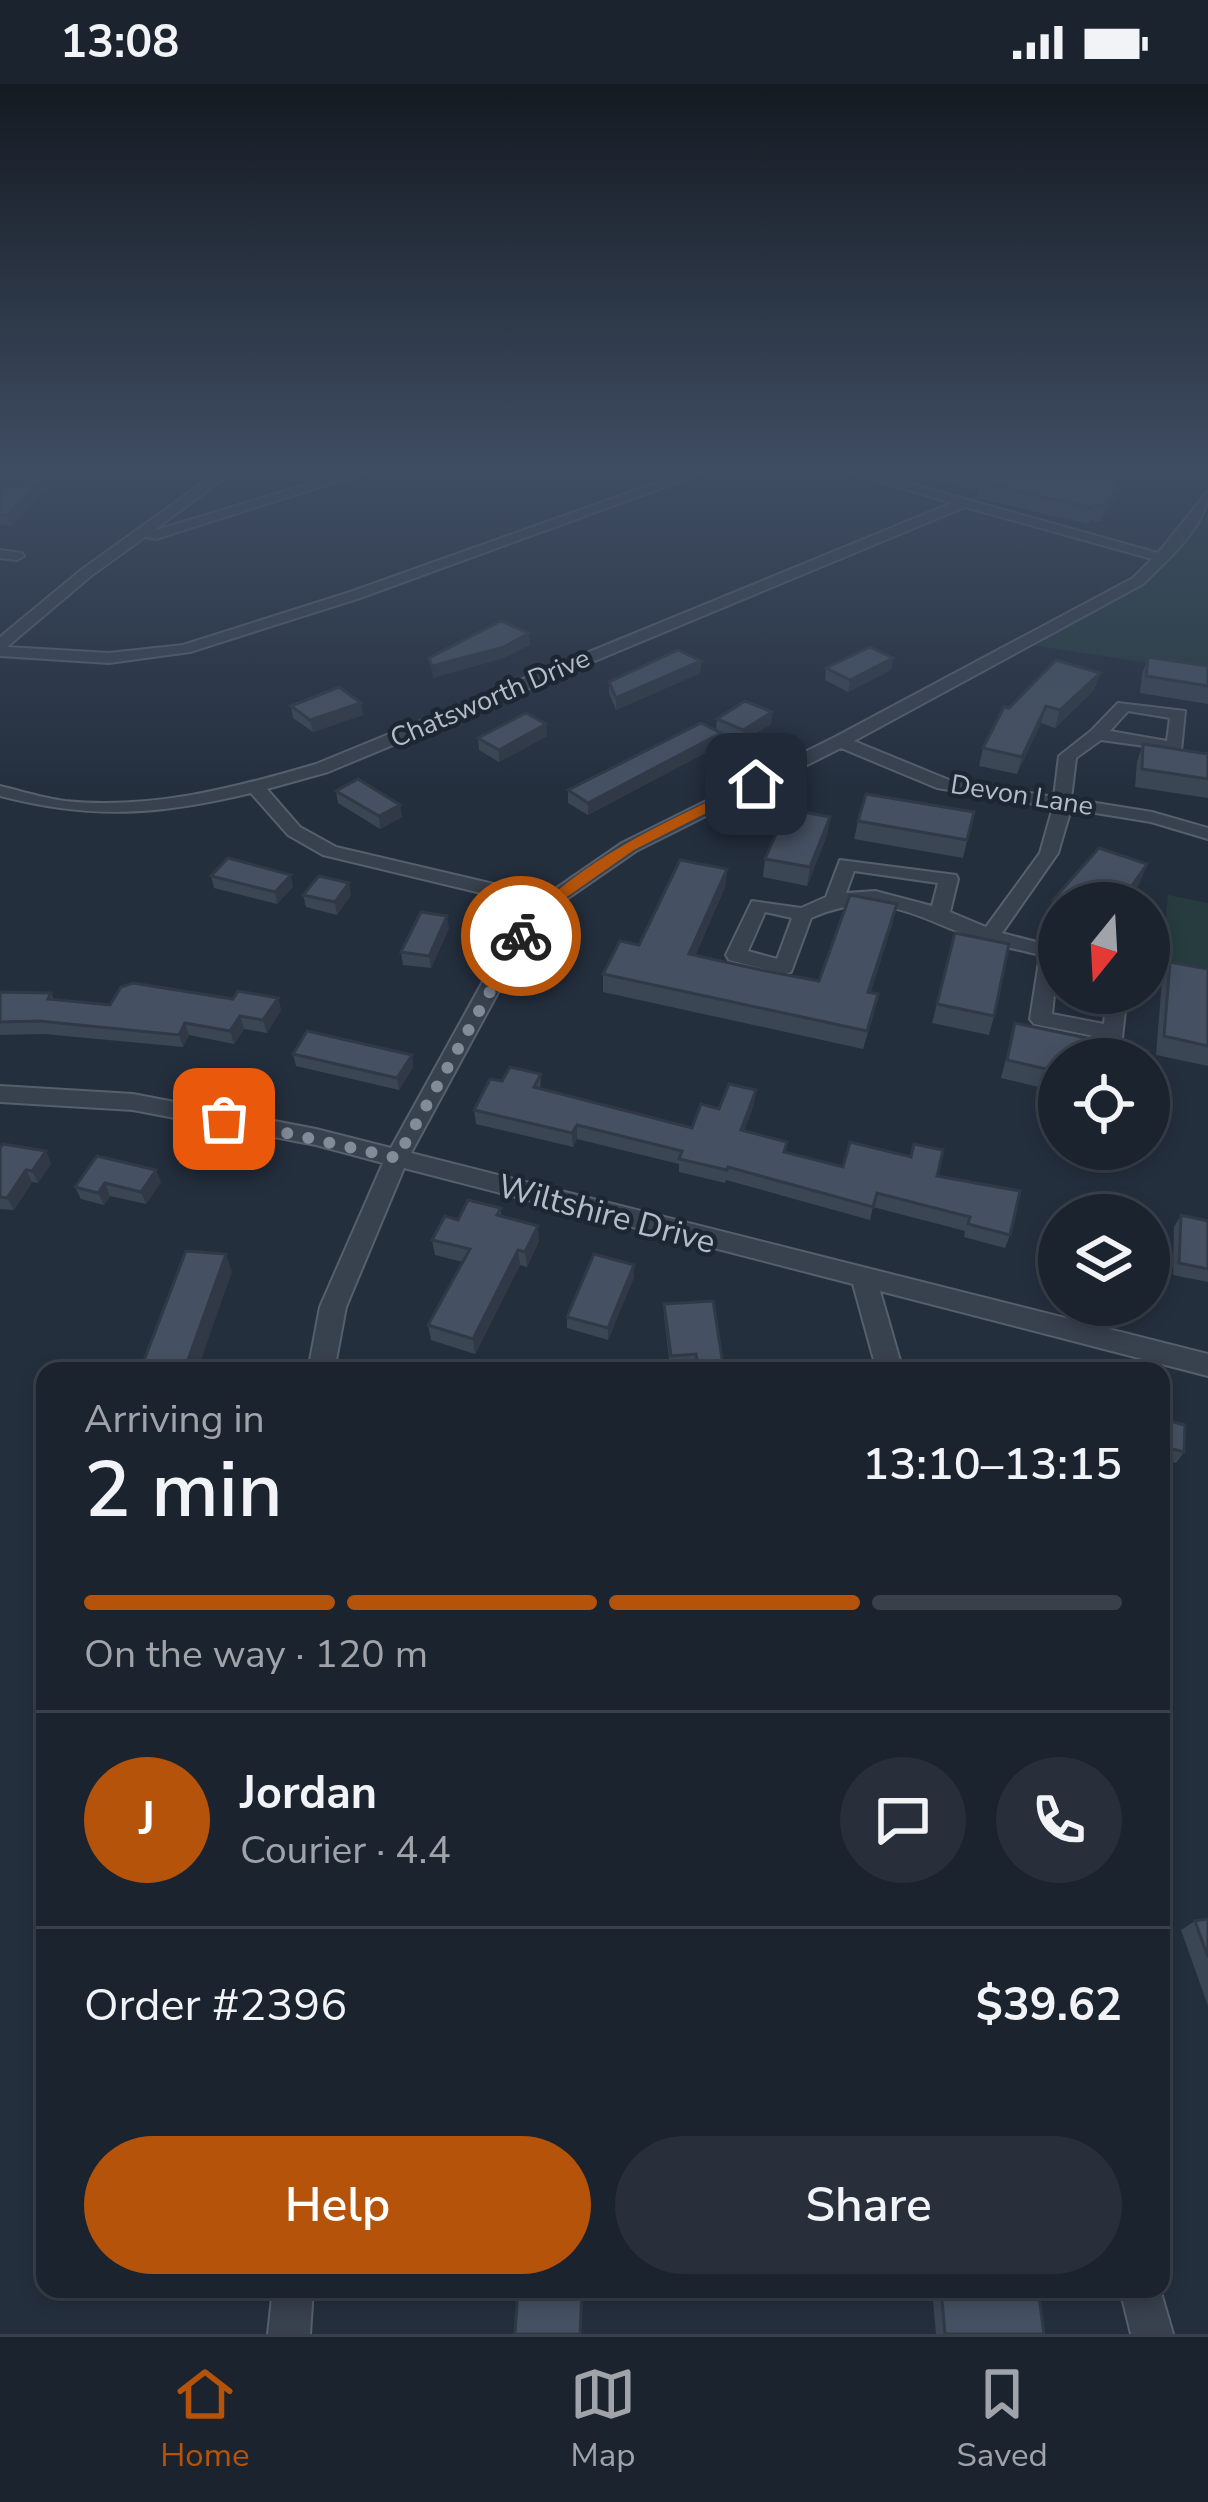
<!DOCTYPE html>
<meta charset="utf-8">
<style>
:root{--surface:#1b232e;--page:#282f3a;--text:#f1f3f6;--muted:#a0a4aa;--line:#39404a;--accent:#b45309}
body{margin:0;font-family:"Nunito Sans",sans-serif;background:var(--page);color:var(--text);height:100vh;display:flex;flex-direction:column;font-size:45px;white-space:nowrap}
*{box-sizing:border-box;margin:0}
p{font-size:39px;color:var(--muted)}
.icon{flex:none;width:66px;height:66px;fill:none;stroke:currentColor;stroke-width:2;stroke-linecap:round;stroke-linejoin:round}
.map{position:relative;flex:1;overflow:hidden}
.sheet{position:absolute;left:36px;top:1278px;width:1134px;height:936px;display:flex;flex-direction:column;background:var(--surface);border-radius:24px;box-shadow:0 6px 18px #0003,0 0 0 3px var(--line)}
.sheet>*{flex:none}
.needle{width:78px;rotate:198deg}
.buttons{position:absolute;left:1038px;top:798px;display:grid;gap:24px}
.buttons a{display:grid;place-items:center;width:132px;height:132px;border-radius:50%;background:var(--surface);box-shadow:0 6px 18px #0003,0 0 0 3px var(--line);font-size:60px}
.pin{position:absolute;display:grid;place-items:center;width:102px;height:102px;color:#fff;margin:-51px;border-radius:24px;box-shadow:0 6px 18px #0006}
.courier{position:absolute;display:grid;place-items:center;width:120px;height:120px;margin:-60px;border:9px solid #b45309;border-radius:50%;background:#fff;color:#222;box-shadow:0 3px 15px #0007}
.headline em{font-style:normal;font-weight:600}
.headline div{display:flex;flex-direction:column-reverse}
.headline{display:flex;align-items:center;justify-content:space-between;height:204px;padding:0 48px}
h1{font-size:78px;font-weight:600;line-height:90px}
.bar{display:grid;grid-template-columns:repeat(4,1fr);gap:18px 12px;align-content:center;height:144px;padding:0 48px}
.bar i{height:15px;border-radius:9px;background:var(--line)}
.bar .on{background:var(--accent)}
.bar p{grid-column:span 4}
.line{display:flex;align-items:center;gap:30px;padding:0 48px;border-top:3px solid var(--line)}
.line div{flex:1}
.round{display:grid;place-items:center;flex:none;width:126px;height:126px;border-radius:63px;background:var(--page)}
.cta{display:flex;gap:24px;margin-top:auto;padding:24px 48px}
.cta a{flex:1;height:138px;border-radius:72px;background:var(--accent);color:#fff;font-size:48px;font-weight:600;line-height:138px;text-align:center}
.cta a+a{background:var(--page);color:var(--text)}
.status{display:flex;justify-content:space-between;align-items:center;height:84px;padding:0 60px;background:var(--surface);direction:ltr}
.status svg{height:33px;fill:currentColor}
.menu{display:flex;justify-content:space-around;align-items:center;height:168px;border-top:3px solid var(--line);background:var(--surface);font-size:33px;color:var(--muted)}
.menu a{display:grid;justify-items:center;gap:6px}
.menu .on{color:var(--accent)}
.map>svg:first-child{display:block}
</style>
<div class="status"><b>13:08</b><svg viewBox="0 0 49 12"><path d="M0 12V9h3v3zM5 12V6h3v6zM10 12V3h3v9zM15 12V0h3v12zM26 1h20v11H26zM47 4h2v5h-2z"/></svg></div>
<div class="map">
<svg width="1208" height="2250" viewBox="0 0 1208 2250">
<rect width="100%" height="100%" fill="#242f3e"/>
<g fill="#263c3f">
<polygon points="1208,431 1208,588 1030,561 1125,512"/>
<polygon points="1168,811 1208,819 1208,887 1162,878"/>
</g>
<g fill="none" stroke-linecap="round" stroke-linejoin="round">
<g stroke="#565f6c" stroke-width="4">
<g id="street">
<polygon points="216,389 231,389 153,447 344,389 364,389 156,455 145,453 91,492 7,563 109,569 183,561 350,508 684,389 703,389 360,514 190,568 109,579 0,572 0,553 81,486"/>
<path d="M851,389H872L1158,469L1208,407C1208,442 1166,477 1143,500L854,657L949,696L1054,713L1059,672L1092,646L1118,619L1185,627L1181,667L1101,656L1076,674L1071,715L1152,728L1208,744V755L1151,738L1071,725L1058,769L1002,849L1059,864L1052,930L1104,940L1107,909H1127L1122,954L1114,956L1034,940L1030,935L1040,871C1021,866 1002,863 984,857C919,836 882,802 811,834L791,888L784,890L729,876L726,871L752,817L801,824L826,813L840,776L956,791L958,795L950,828L986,843L1040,769L1053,723L937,704L841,664L636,767L555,823L521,866L411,1069L1208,1270V1292L880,1207L903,1287H877L853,1200L404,1084L346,1223L334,1287H308L320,1223L383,1079L316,1061L133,1026L0,1018V1002L133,1010L316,1045L391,1064L502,863L535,822L323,771L288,751L251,709C159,731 92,736 0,712V702C21,707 43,714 65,717C150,726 235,704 316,680L952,419ZM965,423L1152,475L1133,494L835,653L622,759L545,812L336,763L300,743L267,705L328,688ZM1128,627L1170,634L1167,657L1110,647ZM854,787L938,799L932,822L875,807L846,809ZM765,828L792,834L777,875L748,867Z"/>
<polygon points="0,466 22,469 24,472 17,476 0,474"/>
<polygon points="273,2205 313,2205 310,2250 268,2250"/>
<polygon points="1120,2205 1160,2205 1173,2250 1131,2250"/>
</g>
</g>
<use href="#street" fill="#38414e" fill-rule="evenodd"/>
</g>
<g fill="#3b4654">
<polygon points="24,389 62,389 11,442 0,440 0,406 31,402"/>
<polygon points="912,389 1147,389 1144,395 1130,393 1100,438 1091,436 1088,440 977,414 979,406 911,393"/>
<polygon points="1148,573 1208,582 1208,620 1140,609 1142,590"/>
<polygon points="893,574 891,586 848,608 825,596 826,584"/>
<polygon points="701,577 700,589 616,626 609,609 609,598"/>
<polygon points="1100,589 1094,606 1055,644 1041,639 1017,690 979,682 983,664 1009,624"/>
<polygon points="361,619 363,631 313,648 293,634 291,622"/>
<polygon points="772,628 771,640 742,658 716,646 717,635"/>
<polygon points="721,649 720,661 588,731 568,719 568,706"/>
<polygon points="547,652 499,678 479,666 478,654"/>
<polygon points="1143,660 1208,670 1208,714 1135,703 1137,678"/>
<polygon points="336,707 400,721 402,733 380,745 338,719"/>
<polygon points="974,728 963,774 854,755 858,737"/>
<polygon points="830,733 827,751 807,802 763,793 765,775"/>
<polygon points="727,785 725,803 695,872 819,897 893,838 870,909 874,929 863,965 603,908 603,890"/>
<polygon points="211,792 293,803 277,820 214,804"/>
<polygon points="1140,799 1059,819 1059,839 1048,835 1053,816"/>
<polygon points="303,811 351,811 337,831 306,823"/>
<polygon points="449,844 431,884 403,881 401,868"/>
<polygon points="955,849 994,932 989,951 932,939"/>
<polygon points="1170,878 1208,885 1208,982 1156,971 1162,896"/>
<polygon points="0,908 51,909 54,916 110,921 278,914 281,926 267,949 244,945 234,960 189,951 183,963 44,950 0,951"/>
<polygon points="1015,939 1059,975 1059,1008 1001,994"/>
<polygon points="293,970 412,971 413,983 399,1006 296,982"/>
<polygon points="541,990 540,1005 692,1044 719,1025 756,1006 754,1020 744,1047 786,1068 843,1083 937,1092 1010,1151 1005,1164 964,1153 965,1147 873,1123 870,1136 726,1096 725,1099 679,1088 679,1080 577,1055 573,1063 476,1040 474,1026 502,997"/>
<polygon points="0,1064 46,1067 51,1080 38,1099 32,1098 14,1126 0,1125"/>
<polygon points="97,1072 161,1098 146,1120 110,1112 104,1121 81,1115 75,1103"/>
<polygon points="501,1124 501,1132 539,1157 527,1183 520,1181 475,1270 431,1256 428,1241 463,1178 435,1171 432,1156 458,1136"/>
<polygon points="1062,1124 1091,1131 1059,1131 1059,1167 1052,1165 1057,1136"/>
<polygon points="1181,1131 1208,1137 1208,1198 1173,1191 1174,1143"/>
<polygon points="634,1181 634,1193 608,1256 567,1244 567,1233"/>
<polygon points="664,1220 724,1287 696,1287 695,1282 670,1283 664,1231"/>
<polygon points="1161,1335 1184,1368 1176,1379 1161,1375"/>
<polygon points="1208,1835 1208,1922 1181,1846 1195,1837"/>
<polygon points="932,2205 1038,2205 1044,2250 936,2250"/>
</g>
<g fill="#303945">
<polygon points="48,389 62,389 11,442 8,431"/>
<polygon points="1126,389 1131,389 1130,393 1100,438 1105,422"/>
<polygon points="529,549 530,561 504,574 433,594 432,582"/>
<polygon points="893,574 891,586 848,608 850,596"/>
<polygon points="701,577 700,589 616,626 616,614"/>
<polygon points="1100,589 1094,606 1055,644 1060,626"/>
<polygon points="361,619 363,631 313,648 310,636"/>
<polygon points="1046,622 1041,639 1017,690 1022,673"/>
<polygon points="772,628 771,640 742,658 743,646"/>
<polygon points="546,640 547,652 499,678 499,666"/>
<polygon points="721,649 720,661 588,731 588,719"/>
<polygon points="400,721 402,733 380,745 379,732"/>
<polygon points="830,733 827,751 807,802 810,783"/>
<polygon points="1147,780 1140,799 1126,819 1120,819"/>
<polygon points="727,785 725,803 688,889 689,870"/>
<polygon points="291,791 293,803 277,820 275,808"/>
<polygon points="349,799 351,811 337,831 335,818"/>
<polygon points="897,820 893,838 865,927 868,908"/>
<polygon points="447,832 449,844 431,884 429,872"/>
<polygon points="278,914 281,926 267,949 263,936"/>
<polygon points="240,932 244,945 234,960 230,947"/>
<polygon points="185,939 189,951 183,963 179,951"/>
<polygon points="412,971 413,983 399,1006 397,994"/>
<polygon points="756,1006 754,1020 740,1059 741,1046"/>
<polygon points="577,1041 577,1055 573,1063 572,1049"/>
<polygon points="46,1067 51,1080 38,1099 32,1087"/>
<polygon points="26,1086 32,1098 14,1126 7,1114"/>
<polygon points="156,1086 161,1098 146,1120 141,1108"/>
<polygon points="105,1099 110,1112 104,1121 98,1109"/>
<polygon points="538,1142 539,1157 527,1183 525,1168"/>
<polygon points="518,1166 520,1181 475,1270 473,1255"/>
<polygon points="226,1170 232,1188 197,1287 184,1287"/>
<polygon points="634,1181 634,1193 608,1256 608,1244"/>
</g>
<g fill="#455162" stroke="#303945" stroke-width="3">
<polygon points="27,389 48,389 8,431 0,430 0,406 5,401 33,402"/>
<polygon points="978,389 1126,389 1105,422 1095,420 1092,424 980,398 986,391"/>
<polygon points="501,537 529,549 504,563 432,582 429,574"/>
<polygon points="870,563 893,574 850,596 826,584"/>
<polygon points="678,566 701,577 616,614 609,598"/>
<polygon points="1148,573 1208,582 1208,602 1146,592"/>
<polygon points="1056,576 1100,589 1060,626 1046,622 1022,673 983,664 1004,623 1009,624"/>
<polygon points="339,603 361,619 310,636 291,622"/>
<polygon points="745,617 772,628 743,646 717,635"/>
<polygon points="526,629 546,640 499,666 478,654"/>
<polygon points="701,639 721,649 588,719 568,706"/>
<polygon points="1143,660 1208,670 1208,695 1142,685"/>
<polygon points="358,695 400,721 379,732 336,707"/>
<polygon points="866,710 974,728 967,756 858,737"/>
<polygon points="787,725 830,733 810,783 765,775"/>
<polygon points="1099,764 1147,780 1120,819 1061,819 1053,816"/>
<polygon points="228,774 291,791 275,808 211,792"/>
<polygon points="680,776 727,785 689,870 761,886 819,897 850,811 897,820 868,908 878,910 867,947 603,890 620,857 639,861"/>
<polygon points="319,792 349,799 335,818 303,811"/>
<polygon points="421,828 447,832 429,872 401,868"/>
<polygon points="955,849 1009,860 994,932 937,920"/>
<polygon points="1170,878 1208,885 1208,962 1164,952"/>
<polygon points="133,899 233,915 238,907 278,914 263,936 240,932 230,947 185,939 179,951 39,937 0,938 0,908 51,909 48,915 110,921 121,903"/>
<polygon points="1015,939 1148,967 1148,975 1059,975 1059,988 1007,976"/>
<polygon points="307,947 412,971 397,994 293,970"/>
<polygon points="510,983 541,990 534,1003 692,1044 701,1020 719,1025 729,1000 756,1006 741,1046 787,1058 784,1068 843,1083 850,1058 911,1073 914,1060 943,1066 937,1092 1020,1107 1010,1151 968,1140 970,1133 877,1109 873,1123 728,1083 727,1086 679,1075 682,1067 577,1041 572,1049 474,1026 490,995 502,997"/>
<polygon points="3,1060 46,1067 32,1087 26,1086 7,1114 0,1113 0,1064"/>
<polygon points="97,1072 156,1086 141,1108 105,1099 98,1109 75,1103"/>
<polygon points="468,1116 501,1124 497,1131 538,1142 525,1168 518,1166 473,1255 428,1241 470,1165 432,1156 445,1132 458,1136"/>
<polygon points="1062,1124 1091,1131 1061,1131"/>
<polygon points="1181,1131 1208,1137 1208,1185 1179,1179"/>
<polygon points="186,1167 226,1170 184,1287 140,1287"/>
<polygon points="594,1170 634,1181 608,1244 567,1233"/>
<polygon points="713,1217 724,1287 699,1287 696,1270 671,1272 664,1220"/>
<polygon points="436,1285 478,1287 436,1287"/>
<polygon points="1161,1335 1185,1341 1184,1368 1161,1362"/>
<polygon points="1208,1835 1208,1873 1195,1837"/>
<polygon points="518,2205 582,2205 580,2250 515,2250"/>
<polygon points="941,2205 1038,2205 1044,2250 945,2250"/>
</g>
<linearGradient id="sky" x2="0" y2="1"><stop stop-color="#141a22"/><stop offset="0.55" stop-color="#3f4d63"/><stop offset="1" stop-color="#3f4d63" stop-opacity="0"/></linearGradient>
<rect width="1208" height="704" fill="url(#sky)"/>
<path fill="#b45309" d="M751,697L763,700L634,766L554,822L526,855H515V848C577,775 667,738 751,697Z"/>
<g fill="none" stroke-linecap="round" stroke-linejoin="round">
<polyline stroke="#828b98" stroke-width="12" stroke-dasharray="0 21.6" points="224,1035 397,1074 521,852"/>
</g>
<g text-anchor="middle" stroke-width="9" stroke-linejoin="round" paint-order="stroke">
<g font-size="27" fill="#b4bcc9" stroke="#1d2633">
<text transform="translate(490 614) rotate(-23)" y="9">Chatsworth Drive</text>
<text transform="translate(1022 711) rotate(9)" y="9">Devon Lane</text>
</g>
<g font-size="33" fill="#b4bcc9" stroke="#1d2633">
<text transform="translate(607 1129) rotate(15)" y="12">Wiltshire Drive</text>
</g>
</g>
</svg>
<div class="buttons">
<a><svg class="needle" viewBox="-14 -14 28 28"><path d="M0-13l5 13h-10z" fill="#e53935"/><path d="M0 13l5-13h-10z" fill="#a0a4aa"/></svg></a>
<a><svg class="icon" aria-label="locate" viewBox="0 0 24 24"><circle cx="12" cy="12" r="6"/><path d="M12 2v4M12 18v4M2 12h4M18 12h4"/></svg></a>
<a><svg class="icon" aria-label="layers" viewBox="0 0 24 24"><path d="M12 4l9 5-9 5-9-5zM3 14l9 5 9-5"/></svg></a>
</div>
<div class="pin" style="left:224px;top:1035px;background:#ea580c"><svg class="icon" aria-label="bag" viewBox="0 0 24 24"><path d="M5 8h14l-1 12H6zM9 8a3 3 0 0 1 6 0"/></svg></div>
<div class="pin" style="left:756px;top:700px;background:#1f2937"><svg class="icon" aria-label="home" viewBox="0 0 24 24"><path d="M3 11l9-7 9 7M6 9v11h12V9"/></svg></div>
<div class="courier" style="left:521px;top:852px"><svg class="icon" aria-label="bike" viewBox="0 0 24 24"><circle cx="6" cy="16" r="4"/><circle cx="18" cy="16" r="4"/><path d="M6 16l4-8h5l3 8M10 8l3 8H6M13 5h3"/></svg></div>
<section class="sheet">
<div class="headline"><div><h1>2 min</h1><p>Arriving in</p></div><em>13:10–13:15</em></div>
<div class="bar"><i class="on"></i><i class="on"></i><i class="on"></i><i></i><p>On the way · 120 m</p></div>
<div class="line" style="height:216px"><b class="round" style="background:var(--accent);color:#fff">J</b><div><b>Jordan</b><p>Courier · 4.4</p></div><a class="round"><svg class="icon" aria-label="chat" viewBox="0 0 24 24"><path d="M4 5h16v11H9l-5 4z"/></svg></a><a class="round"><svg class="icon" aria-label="phone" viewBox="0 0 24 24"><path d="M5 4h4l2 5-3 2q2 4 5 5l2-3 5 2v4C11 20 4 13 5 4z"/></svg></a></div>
<div class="line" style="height:156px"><div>Order #2396</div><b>$39.62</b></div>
<div class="cta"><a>Help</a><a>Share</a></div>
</section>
</div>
<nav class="menu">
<a class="on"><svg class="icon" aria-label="home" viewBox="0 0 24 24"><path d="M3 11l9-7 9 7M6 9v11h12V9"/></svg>Home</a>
<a><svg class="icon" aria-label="map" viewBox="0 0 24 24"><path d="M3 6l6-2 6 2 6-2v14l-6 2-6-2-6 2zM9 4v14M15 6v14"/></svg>Map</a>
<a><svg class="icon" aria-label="saved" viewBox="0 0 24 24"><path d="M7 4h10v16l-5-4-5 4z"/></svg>Saved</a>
</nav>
